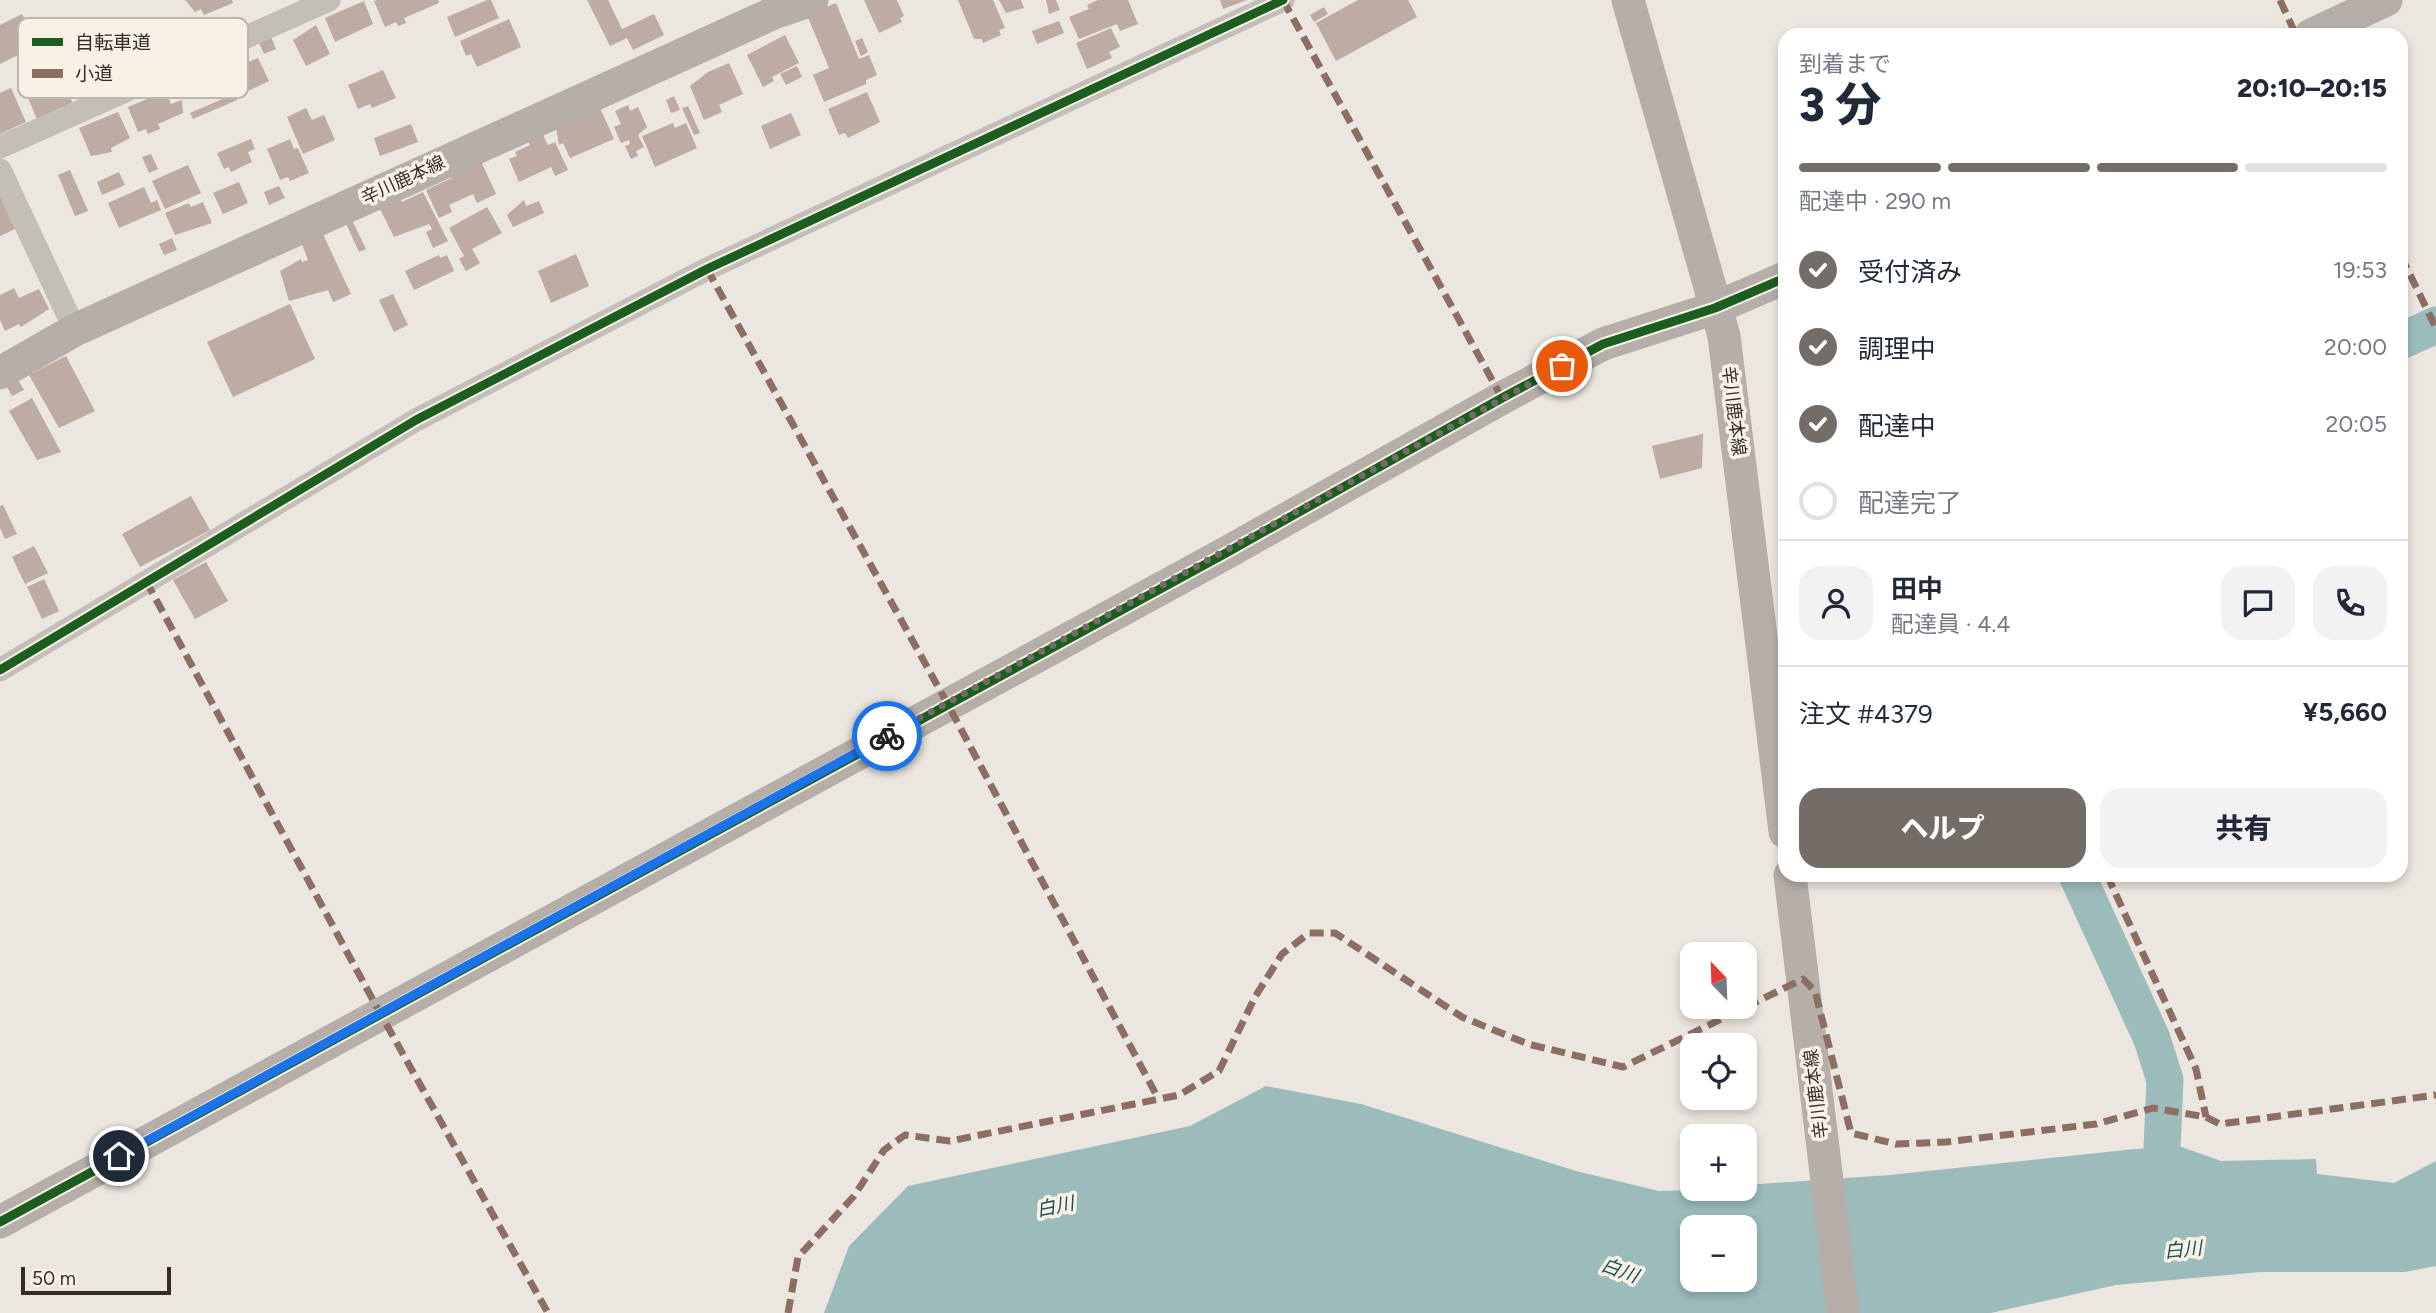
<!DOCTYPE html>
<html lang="ja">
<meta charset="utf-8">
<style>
:root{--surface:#fff;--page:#f2f2f3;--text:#1f2937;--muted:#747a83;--line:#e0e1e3;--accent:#746d67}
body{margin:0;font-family:Figtree,"Noto Sans JP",sans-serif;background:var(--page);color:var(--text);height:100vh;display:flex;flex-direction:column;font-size:26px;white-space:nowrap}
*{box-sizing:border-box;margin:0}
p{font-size:23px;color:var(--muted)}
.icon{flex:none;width:38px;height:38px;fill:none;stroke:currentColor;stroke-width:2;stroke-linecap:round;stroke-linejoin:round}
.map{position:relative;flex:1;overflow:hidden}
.details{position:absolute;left:1778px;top:28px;width:630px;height:854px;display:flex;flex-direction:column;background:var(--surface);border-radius:21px;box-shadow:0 4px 10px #0003}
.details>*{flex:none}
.needle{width:46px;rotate:337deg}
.controls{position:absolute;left:1680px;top:942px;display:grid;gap:14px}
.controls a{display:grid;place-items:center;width:77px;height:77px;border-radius:14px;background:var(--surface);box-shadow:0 4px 10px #0003;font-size:35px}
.scale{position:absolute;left:21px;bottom:18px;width:150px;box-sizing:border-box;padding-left:7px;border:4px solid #342c27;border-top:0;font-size:19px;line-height:24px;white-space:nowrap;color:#342c27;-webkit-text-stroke:5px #f8f1e6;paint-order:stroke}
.pin{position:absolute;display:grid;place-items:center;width:60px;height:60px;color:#fff;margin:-30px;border:4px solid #fff;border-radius:50%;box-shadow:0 2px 7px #0007}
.courier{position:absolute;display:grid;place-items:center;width:70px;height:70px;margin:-35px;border:5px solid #1a73e8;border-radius:50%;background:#fff;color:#222;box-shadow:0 2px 9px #0007}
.head em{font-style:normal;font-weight:800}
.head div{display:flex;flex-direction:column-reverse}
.head{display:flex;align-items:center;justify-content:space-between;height:119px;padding:0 21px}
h1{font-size:46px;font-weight:800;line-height:52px}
.bar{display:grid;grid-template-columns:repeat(4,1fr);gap:10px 7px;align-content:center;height:84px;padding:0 21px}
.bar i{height:9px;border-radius:5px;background:var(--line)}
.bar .on{background:var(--accent)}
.bar p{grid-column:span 4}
.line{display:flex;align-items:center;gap:18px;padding:0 21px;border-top:2px solid var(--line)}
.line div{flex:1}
.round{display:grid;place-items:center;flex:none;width:74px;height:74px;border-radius:21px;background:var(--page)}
ol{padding:0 21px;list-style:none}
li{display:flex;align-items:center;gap:21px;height:77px}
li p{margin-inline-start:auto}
li .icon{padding:7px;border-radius:50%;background:var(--accent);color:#fff;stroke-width:4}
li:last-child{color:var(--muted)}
li i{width:38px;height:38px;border:4px solid var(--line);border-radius:50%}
.cta{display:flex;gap:14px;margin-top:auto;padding:14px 21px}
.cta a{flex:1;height:80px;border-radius:21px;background:var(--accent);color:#fff;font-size:28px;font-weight:800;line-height:80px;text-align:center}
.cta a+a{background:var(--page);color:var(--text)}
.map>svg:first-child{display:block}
</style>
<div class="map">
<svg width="2436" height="1313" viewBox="0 0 2436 1313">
<rect width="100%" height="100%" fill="#ebe6df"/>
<path fill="#9cbbbb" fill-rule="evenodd" d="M1266,1086L1361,1104L1576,1171L1659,1191L1745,1188V1185L1890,1175L2135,1149L2182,1147L2221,1161L2316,1159L2317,1174L2394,1183L2436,1161V1266L2405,1272H2260L2116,1285L1991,1313H824L849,1246L908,1186L1190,1126ZM1692,1227H1745V1279H1692Z"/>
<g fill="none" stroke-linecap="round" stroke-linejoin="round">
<g stroke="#9cbbbb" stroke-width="37">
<polyline points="2401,341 2436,325"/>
<polyline points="2077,875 2152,1039 2165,1080 2161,1172 2147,1194"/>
</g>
</g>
<g fill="#beaba1">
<polygon points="185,0 232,0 233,3 204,15 201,9 195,12"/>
<polygon points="377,0 438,0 439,3 404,18 406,23 398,26 396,22 385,27 374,1"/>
<polygon points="487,0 491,0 499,18 455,37 447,17"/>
<polygon points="587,0 608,0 622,29 654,14 664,35 633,50 627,38 610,46"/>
<polygon points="864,0 897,0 904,16 900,18 902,22 879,33"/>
<polygon points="958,0 993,0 1005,28 999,30 1001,35 983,43 982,39 974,39"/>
<polygon points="999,0 1021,0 1024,8 1006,13"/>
<polygon points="1046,0 1056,0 1060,10 1049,14"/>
<polygon points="1098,0 1128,0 1138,24 1120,31 1117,24 1079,39 1069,17 1089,9 1087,5"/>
<polygon points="1220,0 1247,0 1223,9"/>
<polygon points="1358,0 1408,0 1417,17 1336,61 1316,23"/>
<polygon points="364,1 373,24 335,42 325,18"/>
<polygon points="836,3 859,59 869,55 877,75 866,80 866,84 824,102 813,75 829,68 807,15"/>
<polygon points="1324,7 1328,14 1314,22 1310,15"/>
<polygon points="22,14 38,45 0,64 0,25"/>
<polygon points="509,19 521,47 477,67 471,54 466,56 460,41"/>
<polygon points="1059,21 1064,33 1037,44 1032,31"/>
<polygon points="316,25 330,54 306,66 293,40"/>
<polygon points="1111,28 1120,47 1109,52 1112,58 1087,69 1076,43"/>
<polygon points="785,35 799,63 772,77 774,81 763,87 747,55"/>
<polygon points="271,37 276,49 264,54 259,43"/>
<polygon points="862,38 868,52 861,56 855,41"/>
<polygon points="258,58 269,81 242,94 236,81 240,79 235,68"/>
<polygon points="729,63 743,94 719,105 722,112 704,120 690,86 708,72"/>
<polygon points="797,66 802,77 786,85 780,74"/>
<polygon points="383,70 396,98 372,108 370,104 358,109 348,85"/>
<polygon points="65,85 73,104 37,119 28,98"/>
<polygon points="11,88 26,122 0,134 0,93"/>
<polygon points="166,91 171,104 182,100 183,113 158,124 160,129 148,134 146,129 138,132 128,107"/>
<polygon points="867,92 880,122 848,138 845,133 839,135 828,109"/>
<polygon points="234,94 237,100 193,119 190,113"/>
<polygon points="674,96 680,110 671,113 666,100"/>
<polygon points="628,105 630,111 638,107 647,127 638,135 644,147 636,151 638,156 631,159 625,146 630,144 629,140 621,143 614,127 621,124 615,111"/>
<polygon points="688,106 700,133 694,135 682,108"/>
<polygon points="306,108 312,120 324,115 335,140 303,154 287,117"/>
<polygon points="600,108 614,139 570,158 563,143 559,145 556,128"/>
<polygon points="118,112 130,138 111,148 112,152 91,156 79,128"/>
<polygon points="791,113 801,135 770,149 761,126"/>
<polygon points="673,123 675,128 686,123 697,148 655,167 642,136"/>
<polygon points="411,124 418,142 380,156 374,138"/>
<polygon points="542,133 548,145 555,142 568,170 555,176 551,167 519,182 509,159 517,156 515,152 530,145 527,140"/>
<polygon points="251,139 255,149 248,152 252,162 231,172 229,167 224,169 217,153"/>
<polygon points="290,139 294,149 298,148 309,173 290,181 288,177 280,180 267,149"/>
<polygon points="151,154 158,169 149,173 142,157"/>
<polygon points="480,159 496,194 477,203 473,194 449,205 452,212 439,218 426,190 452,178 449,173"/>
<polygon points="188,165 201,193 165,209 152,181"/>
<polygon points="70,170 88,211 75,216 58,175"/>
<polygon points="119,172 125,185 102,195 97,182"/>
<polygon points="239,182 248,203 223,214 213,193"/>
<polygon points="279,186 285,198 269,205 264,192"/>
<polygon points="144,187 151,203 157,200 161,210 119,228 108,203"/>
<polygon points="423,192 448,241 433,248 426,232 432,229 429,224 394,237 378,205 399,195 402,202"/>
<polygon points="0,195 15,229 0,236"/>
<polygon points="524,200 526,206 539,201 544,213 513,227 507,215"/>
<polygon points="203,202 212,223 175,235 165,213 189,203 191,207"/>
<polygon points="487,207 502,233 472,249 480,263 466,271 459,259 464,256 449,228"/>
<polygon points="350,216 366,249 359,252 344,219"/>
<polygon points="321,230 351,294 333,302 328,290 289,301 280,271 301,259 302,262 308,260 300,239"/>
<polygon points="172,238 177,250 164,255 159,244"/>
<polygon points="576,254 589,286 551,303 538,271"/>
<polygon points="439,255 440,258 447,255 454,271 414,290 405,271"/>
<polygon points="14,288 19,298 39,289 49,309 21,327 19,324 5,331 0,320 0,295"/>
<polygon points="393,294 408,325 394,332 379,300"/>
<polygon points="290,304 315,359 233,397 207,342"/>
<polygon points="66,356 95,411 59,428 29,375"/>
<polygon points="17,378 24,390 12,396 6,385"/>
<polygon points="32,398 61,452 37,460 9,411"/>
<polygon points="1703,434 1702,468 1660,479 1652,446"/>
<polygon points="191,496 210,530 140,567 122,534"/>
<polygon points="3,505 17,534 5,539 0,528 0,506"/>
<polygon points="34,546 48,573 25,584 12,557"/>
<polygon points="206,562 228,601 195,619 173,580"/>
<polygon points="44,579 59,611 42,619 27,587"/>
</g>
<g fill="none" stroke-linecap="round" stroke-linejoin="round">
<g stroke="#c4beb8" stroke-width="23">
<polyline points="0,147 329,0"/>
<polyline points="0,170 75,330"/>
<polyline points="0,670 416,420 707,269 1283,0"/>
</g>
<g stroke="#b5aea9" stroke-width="33">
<polyline points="1628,0 1724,336 1785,832"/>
<polyline points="2311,35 2386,0"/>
<polyline points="0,373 75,330 776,12 812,0"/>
<polyline points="1790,875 1843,1313"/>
<polyline points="0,1222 1226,553 1502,398 1603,344 1715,308 1785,278"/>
</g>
<g stroke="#8d6e63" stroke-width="7" stroke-dasharray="14 7" stroke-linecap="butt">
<polyline points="1283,0 1502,398"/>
<polyline points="2280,0 2296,35"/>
<polyline points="2401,256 2436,328"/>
<polyline points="707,269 947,703 1158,1098"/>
<polyline points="146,581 380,1013 548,1313"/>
<polyline points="2107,875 2196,1069 2206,1117"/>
<polyline points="788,1313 798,1257 854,1196 884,1150 905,1135 950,1141 1179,1095 1219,1071 1255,997 1282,954 1309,933 1335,933 1462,1017 1528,1044 1623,1067 1803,979 1815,991 1851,1133 1896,1144 1946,1142 2096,1124 2153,1108 2206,1117 2220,1124 2436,1095"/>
</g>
<g stroke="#f8f1e6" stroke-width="13">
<g id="cycleway">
<polyline points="0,670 416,420 707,269 1283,0"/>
<polyline points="0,1222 1226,553 1502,398 1603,344 1715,308 1785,278"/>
</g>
</g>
<use href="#cycleway" stroke="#1b5e20" stroke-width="9"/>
</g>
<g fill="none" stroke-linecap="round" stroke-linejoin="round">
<polyline stroke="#746d67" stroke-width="7" stroke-dasharray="0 12.6" points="887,736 1562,366"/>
<polyline stroke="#1a73e8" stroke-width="9" points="119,1156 887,736"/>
</g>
<g text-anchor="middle" stroke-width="7" stroke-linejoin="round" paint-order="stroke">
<g font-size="18" fill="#342c27" stroke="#f8f1e6">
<text transform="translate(403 180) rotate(-25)" y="6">辛川鹿本線</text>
<text transform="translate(1734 411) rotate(83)" y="6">辛川鹿本線</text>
<text transform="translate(1816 1094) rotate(-97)" y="6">辛川鹿本線</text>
</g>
<g font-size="19" font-style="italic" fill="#1e4e54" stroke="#f8f1e6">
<text transform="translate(1055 1206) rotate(-11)" y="7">白川</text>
<text transform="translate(2183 1249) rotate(-5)" y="7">白川</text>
<text transform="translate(1620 1270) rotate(20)" y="7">白川</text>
</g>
</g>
<rect x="18" y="18" width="230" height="80" rx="10" fill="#f8f1e6" stroke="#bdb6ad" stroke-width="2"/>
<rect x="32" y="38" width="31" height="8" fill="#1b5e20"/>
<rect x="32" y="69" width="31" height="9" fill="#8d6e63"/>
<g font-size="19" fill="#342c27">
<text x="75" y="49">自転車道</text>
<text x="75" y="80">小道</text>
</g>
</svg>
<div class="controls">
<a><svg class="needle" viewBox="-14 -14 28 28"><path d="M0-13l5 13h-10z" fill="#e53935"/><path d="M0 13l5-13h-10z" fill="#747a83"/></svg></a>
<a><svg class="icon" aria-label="locate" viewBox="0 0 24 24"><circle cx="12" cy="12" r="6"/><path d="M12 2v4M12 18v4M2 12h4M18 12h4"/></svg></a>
<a>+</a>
<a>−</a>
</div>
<div class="scale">50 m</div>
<div class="pin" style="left:1562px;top:366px;background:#ea580c"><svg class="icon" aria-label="bag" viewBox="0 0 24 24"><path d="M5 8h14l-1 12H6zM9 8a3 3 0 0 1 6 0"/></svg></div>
<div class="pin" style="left:119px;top:1156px;background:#1f2937"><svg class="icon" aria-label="home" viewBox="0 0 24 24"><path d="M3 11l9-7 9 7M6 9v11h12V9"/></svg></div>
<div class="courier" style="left:887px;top:736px"><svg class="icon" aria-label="bike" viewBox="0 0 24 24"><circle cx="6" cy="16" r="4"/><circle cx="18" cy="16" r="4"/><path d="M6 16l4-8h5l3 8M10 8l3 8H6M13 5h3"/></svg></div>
<section class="details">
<div class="head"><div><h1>3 分</h1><p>到着まで</p></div><em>20:10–20:15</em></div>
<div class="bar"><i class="on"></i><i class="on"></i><i class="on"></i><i></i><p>配達中 · 290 m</p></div>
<ol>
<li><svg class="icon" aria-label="check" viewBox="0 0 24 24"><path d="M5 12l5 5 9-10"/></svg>受付済み<p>19:53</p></li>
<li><svg class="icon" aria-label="check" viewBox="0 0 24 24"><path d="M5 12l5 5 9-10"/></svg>調理中<p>20:00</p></li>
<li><svg class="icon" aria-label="check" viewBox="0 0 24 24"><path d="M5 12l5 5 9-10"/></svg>配達中<p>20:05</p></li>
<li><i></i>配達完了</li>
</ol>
<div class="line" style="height:126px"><a class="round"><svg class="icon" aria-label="person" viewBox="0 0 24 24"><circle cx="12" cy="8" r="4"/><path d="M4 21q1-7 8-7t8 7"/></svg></a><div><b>田中</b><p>配達員 · 4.4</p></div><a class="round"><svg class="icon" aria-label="chat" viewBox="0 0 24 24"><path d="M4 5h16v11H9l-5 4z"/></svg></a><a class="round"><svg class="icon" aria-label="phone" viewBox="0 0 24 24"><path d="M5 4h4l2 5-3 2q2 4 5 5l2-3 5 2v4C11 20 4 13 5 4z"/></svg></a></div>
<div class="line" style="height:91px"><div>注文 #4379</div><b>¥5,660</b></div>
<div class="cta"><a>ヘルプ</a><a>共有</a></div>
</section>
</div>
